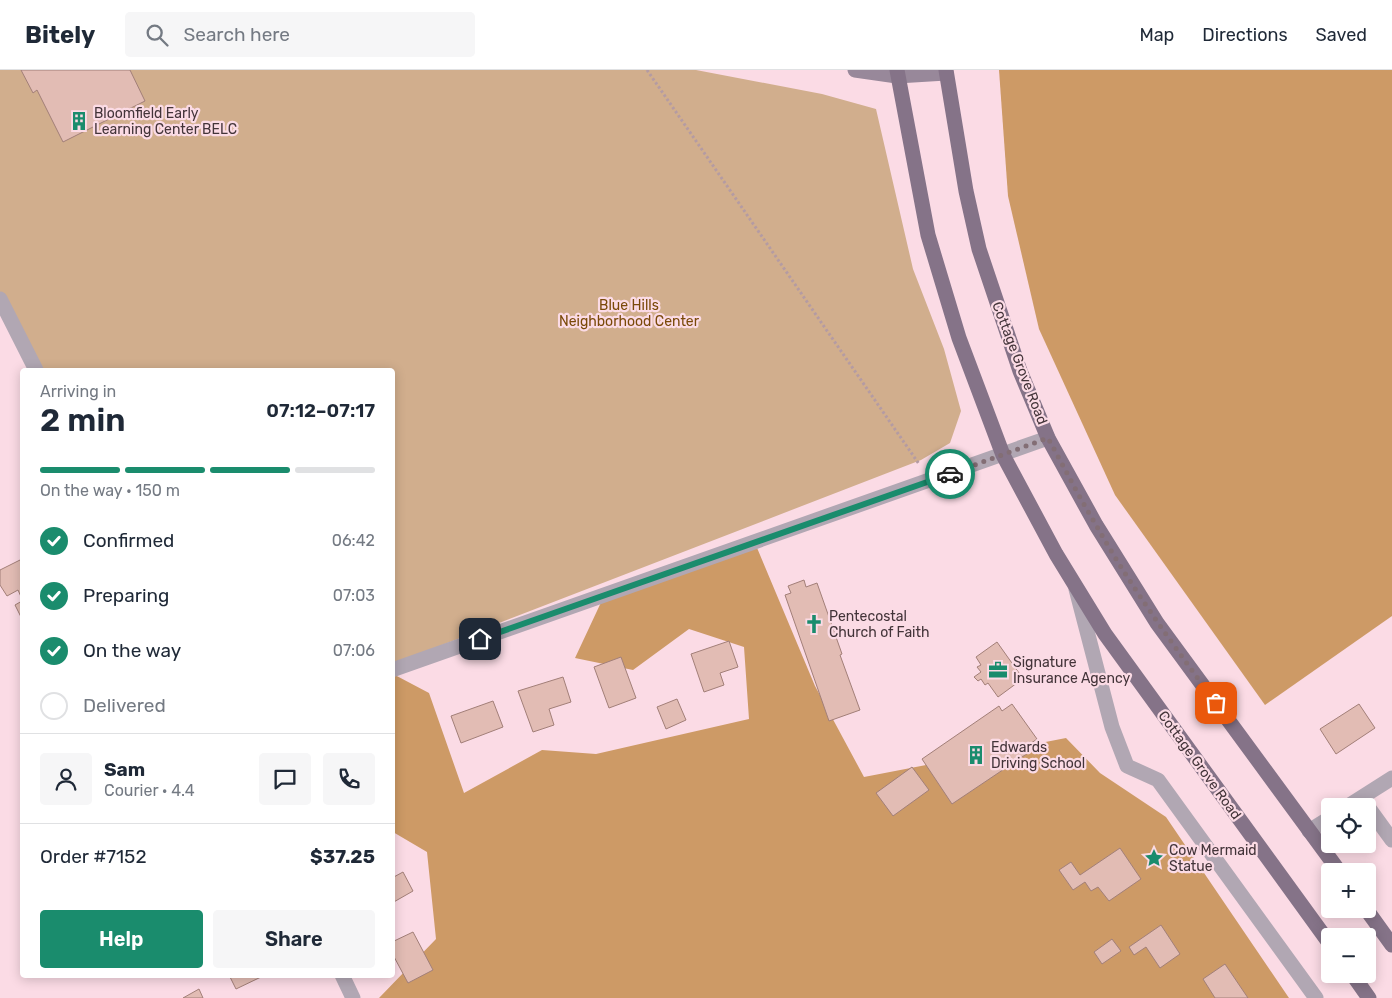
<!DOCTYPE html>
<meta charset="utf-8">
<style>
:root{--surface:#fff;--page:#f6f6f7;--text:#1f2937;--muted:#747a83;--line:#e0e1e3;--accent:#1a8c6d}
body{margin:0;font-family:Rubik,sans-serif;background:var(--page);color:var(--text);height:100vh;display:flex;flex-direction:column;font-size:19px;white-space:nowrap}
*{box-sizing:border-box;margin:0}
p{font-size:16px;color:var(--muted)}
.icon{flex:none;width:28px;height:28px;fill:none;stroke:currentColor;stroke-width:2;stroke-linecap:round;stroke-linejoin:round}
.map{position:relative;flex:1;overflow:hidden}
.sheet{position:absolute;left:20px;top:298px;width:375px;height:610px;display:flex;flex-direction:column;background:var(--surface);border-radius:5px;box-shadow:0 2px 12px #0003}
.sheet>*{flex:none}
.controls{position:absolute;left:1321px;top:728px;display:grid;gap:10px}
.controls a{display:grid;place-items:center;width:55px;height:55px;border-radius:5px;background:var(--surface);box-shadow:0 2px 12px #0003;font-size:25px}
.pin{position:absolute;display:grid;place-items:center;width:42px;height:42px;color:#fff;margin:-21px;border-radius:10px;box-shadow:0 2px 8px #0006}
.courier{position:absolute;display:grid;place-items:center;width:50px;height:50px;margin:-25px;border:4px solid #1a8c6d;border-radius:50%;background:#fff;color:#222;box-shadow:0 1px 6px #0007}
.headline em{font-style:normal;font-weight:600}
.headline div{display:flex;flex-direction:column-reverse}
.headline{display:flex;align-items:center;justify-content:space-between;height:85px;padding:0 20px}
h1{font-size:32px;font-weight:600;line-height:38px}
.bar{display:grid;grid-template-columns:repeat(4,1fr);gap:8px 5px;align-content:center;height:60px;padding:0 20px}
.bar i{height:6px;border-radius:4px;background:var(--line)}
.bar .active{background:var(--accent)}
.bar p{grid-column:span 4}
.line{display:flex;align-items:center;gap:12px;padding:0 20px;border-top:1px solid var(--line)}
.line div{flex:1}
.round{display:grid;place-items:center;flex:none;width:52px;height:52px;border-radius:5px;background:var(--page)}
ol{padding:0 20px;list-style:none}
li{display:flex;align-items:center;gap:15px;height:55px}
li p{margin-inline-start:auto}
li .icon{padding:5px;border-radius:50%;background:var(--accent);color:#fff;stroke-width:4}
li:last-child{color:var(--muted)}
li i{width:28px;height:28px;border:2px solid var(--line);border-radius:50%}
.primary-button{display:flex;gap:10px;margin-top:auto;padding:10px 20px}
.primary-button a{flex:1;height:58px;border-radius:5px;background:var(--accent);color:#fff;font-size:20px;font-weight:600;line-height:58px;text-align:center}
.primary-button a+a{background:var(--page);color:var(--text)}
header{display:flex;align-items:center;gap:30px;box-sizing:border-box;height:70px;padding:0 25px;background:var(--surface);border-bottom:1px solid var(--line)}
header strong{font-size:24px}
nav{display:flex;gap:28px;margin-inline-start:auto;font-size:18px}
.search{width:350px;height:45px;background:var(--page);display:flex;align-items:center;gap:12px;box-sizing:border-box;padding:0 18px;border-radius:5px;color:var(--muted);font-size:19px}
.map>svg:first-child{display:block}
</style>
<header>
<strong>Bitely</strong>
<div class="search"><svg class="icon" aria-label="search" viewBox="0 0 24 24"><circle cx="10" cy="10" r="6"/><path d="M15 15l6 6"/></svg>Search here</div>
<nav><a>Map</a><a>Directions</a><a>Saved</a></nav>
</header>
<div class="map">
<svg width="1392" height="928" viewBox="0 0 1392 928">
<rect width="100%" height="100%" fill="#fbdbe5"/>
<polygon fill="#d1ae8d" points="0,0 696,0 822,24 876,39 913,199 944,279 961,341 950,373 921,390 393,594 392,300 36,300 0,229"/>
<g fill="#cd9a66">
<polygon points="999,0 1392,0 1392,546 1265,635 1115,425 1039,259 1008,126"/>
<polygon points="755,473 815,616 864,707 1066,668 1100,703 1166,747 1289,928 379,928 436,869 427,782 393,762 393,604 429,623 464,723 542,680 596,684 749,649 744,577 689,559 633,600 575,588 604,526"/>
</g>
<g fill="#e2bcb4" stroke="#a27f78">
<polygon points="21,0 130,0 145,31 63,72 37,20 33,23"/>
<polygon points="20,490 22,494 22,529 18,520 7,526 0,515 0,500"/>
<polygon points="804,510 806,517 817,513 842,584 840,585 860,640 829,651 785,525 791,523 788,516"/>
<polygon points="22,531 22,549 15,535"/>
<polygon points="729,571 738,597 720,603 724,615 704,622 691,584"/>
<polygon points="997,572 1019,603 1013,608 1017,613 998,627 988,613 985,615 981,609 978,611 974,607 981,602 977,597 981,595 976,587"/>
<polygon points="621,587 636,628 609,638 594,597"/>
<polygon points="563,607 571,632 549,639 554,655 533,662 518,621"/>
<polygon points="677,629 686,650 666,659 657,637"/>
<polygon points="493,631 503,657 461,673 451,646"/>
<polygon points="1012,634 1037,669 1027,676 1031,681 952,734 922,689 999,636 1002,641"/>
<polygon points="1359,634 1375,658 1336,684 1320,659"/>
<polygon points="912,697 929,720 893,746 876,723"/>
<polygon points="1120,778 1141,809 1109,831 1098,817 1091,821 1085,812 1073,820 1059,800 1071,792 1080,805"/>
<polygon points="403,802 413,821 392,833 392,808"/>
<polygon points="1161,855 1180,884 1160,898 1146,877 1134,885 1129,877"/>
<polygon points="413,862 433,900 408,913 392,883 392,872"/>
<polygon points="1112,869 1121,881 1102,894 1094,882"/>
<polygon points="1225,894 1248,928 1215,928 1203,909"/>
<polygon points="229,905 260,905 261,907 236,919"/>
<polygon points="199,919 203,928 183,928"/>
</g>
<g fill="none" stroke-linecap="round" stroke-linejoin="round">
<polyline stroke="#b49ba3" stroke-width="3" stroke-dasharray="2.5 2.5" stroke-linecap="butt" points="647,0 919,394"/>
<g stroke="#b1a7b3" stroke-width="15">
<polyline points="0,229 36,300"/>
<polyline points="1076,519 1112,657 1127,696 1158,710 1316,928"/>
<polyline points="392,600 1048,368"/>
<polyline points="1348,736 1392,708"/>
<polyline points="1368,737 1392,770"/>
<polyline points="1309,761 1330,748"/>
<polyline points="342,905 353,928"/>
</g>
<polyline stroke="#98889a" stroke-width="15" points="855,0 897,6 946,3"/>
<g stroke="#857388" stroke-width="15">
<polyline points="897,0 928,165 959,268 1003,385 1056,484 1105,564 1330,874"/>
<polyline points="946,0 966,121 979,179 1020,301 1048,368 1096,455 1157,553 1339,801"/>
<polyline points="1366,839 1392,875"/>
<polyline points="1352,904 1369,928"/>
</g>
</g>
<g fill="none" stroke-linecap="round" stroke-linejoin="round">
<path stroke="#836e75" stroke-width="5" stroke-dasharray="0 9" d="M950,404L1048,368C1064,397 1079,427 1096,455C1131,517 1173,575 1216,633"/>
<polyline stroke="#1a8c6d" stroke-width="6" points="480,569 950,404"/>
</g>
<defs>
<g id="building-bare" transform="scale(1.5)"><path d="M-4-6H4V6H1V3H-1V6H-4ZM-2.5-4.3h1.7v1.8h-1.7ZM.8-4.3h1.7v1.8H.8ZM-2.5-1h1.7V.8h-1.7ZM.8-1h1.7V.8H.8Z" fill="#1a8c6d" stroke="#fbdbe5" stroke-width="2.5" paint-order="stroke"/></g>
<g id="church-bare" transform="scale(1.5)"><path d="M-1.2-6h2.4v3.5h3.3v2.4h-3.3V6h-2.4V-.1h-3.3v-2.4h3.3Z" fill="#1a8c6d" stroke="#fbdbe5" stroke-width="2.5" paint-order="stroke"/></g>
<g id="office-bare" transform="scale(1.5)"><path d="M-6-3h4V-5.5h4V-3h4V5H-6ZM-1-4.5V-3h2v-1.5ZM-6 0V1H6V0Z" fill="#1a8c6d" stroke="#fbdbe5" stroke-width="2.5" paint-order="stroke"/></g>
<g id="sight-bare" transform="scale(1.5)"><path d="M0-6L1.8-2.2L6-1.7L2.9 1.2L3.7 5.4L0 3.3L-3.7 5.4L-2.9 1.2L-6-1.7L-1.8-2.2Z" fill="#1a8c6d" stroke="#fbdbe5" stroke-width="2.5" paint-order="stroke"/></g>
</defs>
<g fill-rule="evenodd">
<use href="#building-bare" x="79" y="51"/>
<use href="#church-bare" x="814" y="554"/>
<use href="#office-bare" x="998" y="600"/>
<use href="#building-bare" x="976" y="685"/>
<use href="#sight-bare" x="1154" y="788"/>
</g>
<g text-anchor="middle" stroke-width="4.5" stroke-linejoin="round" paint-order="stroke">
<g font-size="14" fill="#433439" stroke="#fbdbe5" text-anchor="start">
<text x="94" y="48">Bloomfield Early<tspan x="94" dy="16">Learning Center BELC</tspan></text>
<text x="829" y="551">Pentecostal<tspan x="829" dy="16">Church of Faith</tspan></text>
<text x="1013" y="597">Signature<tspan x="1013" dy="16">Insurance Agency</tspan></text>
<text x="991" y="682">Edwards<tspan x="991" dy="16">Driving School</tspan></text>
<text x="1169" y="785">Cow Mermaid<tspan x="1169" dy="16">Statue</tspan></text>
</g>
<g font-size="14" fill="#7a4909" stroke="#fbdbe5">
<text x="629" y="240">Blue Hills<tspan x="629" dy="16">Neighborhood Center</tspan></text>
</g>
<g font-size="14" fill="#433439" stroke="#fbdbe5">
<text transform="translate(1020 293) rotate(69)" y="5">Cottage Grove Road</text>
<text transform="translate(1200 695) rotate(54)" y="5">Cottage Grove Road</text>
</g>
</g>
</svg>
<div class="controls">
<a><svg class="icon" aria-label="locate" viewBox="0 0 24 24"><circle cx="12" cy="12" r="6"/><path d="M12 2v4M12 18v4M2 12h4M18 12h4"/></svg></a>
<a>+</a>
<a>−</a>
</div>
<div class="pin" style="left:1216px;top:633px;background:#ea580c"><svg class="icon" aria-label="bag" viewBox="0 0 24 24"><path d="M5 8h14l-1 12H6zM9 8a3 3 0 0 1 6 0"/></svg></div>
<div class="pin" style="left:480px;top:569px;background:#1f2937"><svg class="icon" aria-label="home" viewBox="0 0 24 24"><path d="M3 11l9-7 9 7M6 9v11h12V9"/></svg></div>
<div class="courier" style="left:950px;top:404px"><svg class="icon" aria-label="car" viewBox="0 0 24 24"><path d="M5 17H2v-5l4-1 3-4h7l3 4 3 1v5h-3M9 17h6M6 11h13"/><circle cx="7" cy="17" r="2"/><circle cx="17" cy="17" r="2"/></svg></div>
<section class="sheet">
<div class="headline"><div><h1>2 min</h1><p>Arriving in</p></div><em>07:12–07:17</em></div>
<div class="bar"><i class="active"></i><i class="active"></i><i class="active"></i><i></i><p>On the way · 150 m</p></div>
<ol>
<li><svg class="icon" aria-label="check" viewBox="0 0 24 24"><path d="M5 12l5 5 9-10"/></svg>Confirmed<p>06:42</p></li>
<li><svg class="icon" aria-label="check" viewBox="0 0 24 24"><path d="M5 12l5 5 9-10"/></svg>Preparing<p>07:03</p></li>
<li><svg class="icon" aria-label="check" viewBox="0 0 24 24"><path d="M5 12l5 5 9-10"/></svg>On the way<p>07:06</p></li>
<li><i></i>Delivered</li>
</ol>
<div class="line" style="height:90px"><a class="round"><svg class="icon" aria-label="person" viewBox="0 0 24 24"><circle cx="12" cy="8" r="4"/><path d="M4 21q1-7 8-7t8 7"/></svg></a><div><b>Sam</b><p>Courier · 4.4</p></div><a class="round"><svg class="icon" aria-label="chat" viewBox="0 0 24 24"><path d="M4 5h16v11H9l-5 4z"/></svg></a><a class="round"><svg class="icon" aria-label="phone" viewBox="0 0 24 24"><path d="M5 4h4l2 5-3 2q2 4 5 5l2-3 5 2v4C11 20 4 13 5 4z"/></svg></a></div>
<div class="line" style="height:65px"><div>Order #7152</div><b>$37.25</b></div>
<div class="primary-button"><a>Help</a><a>Share</a></div>
</section>
</div>
